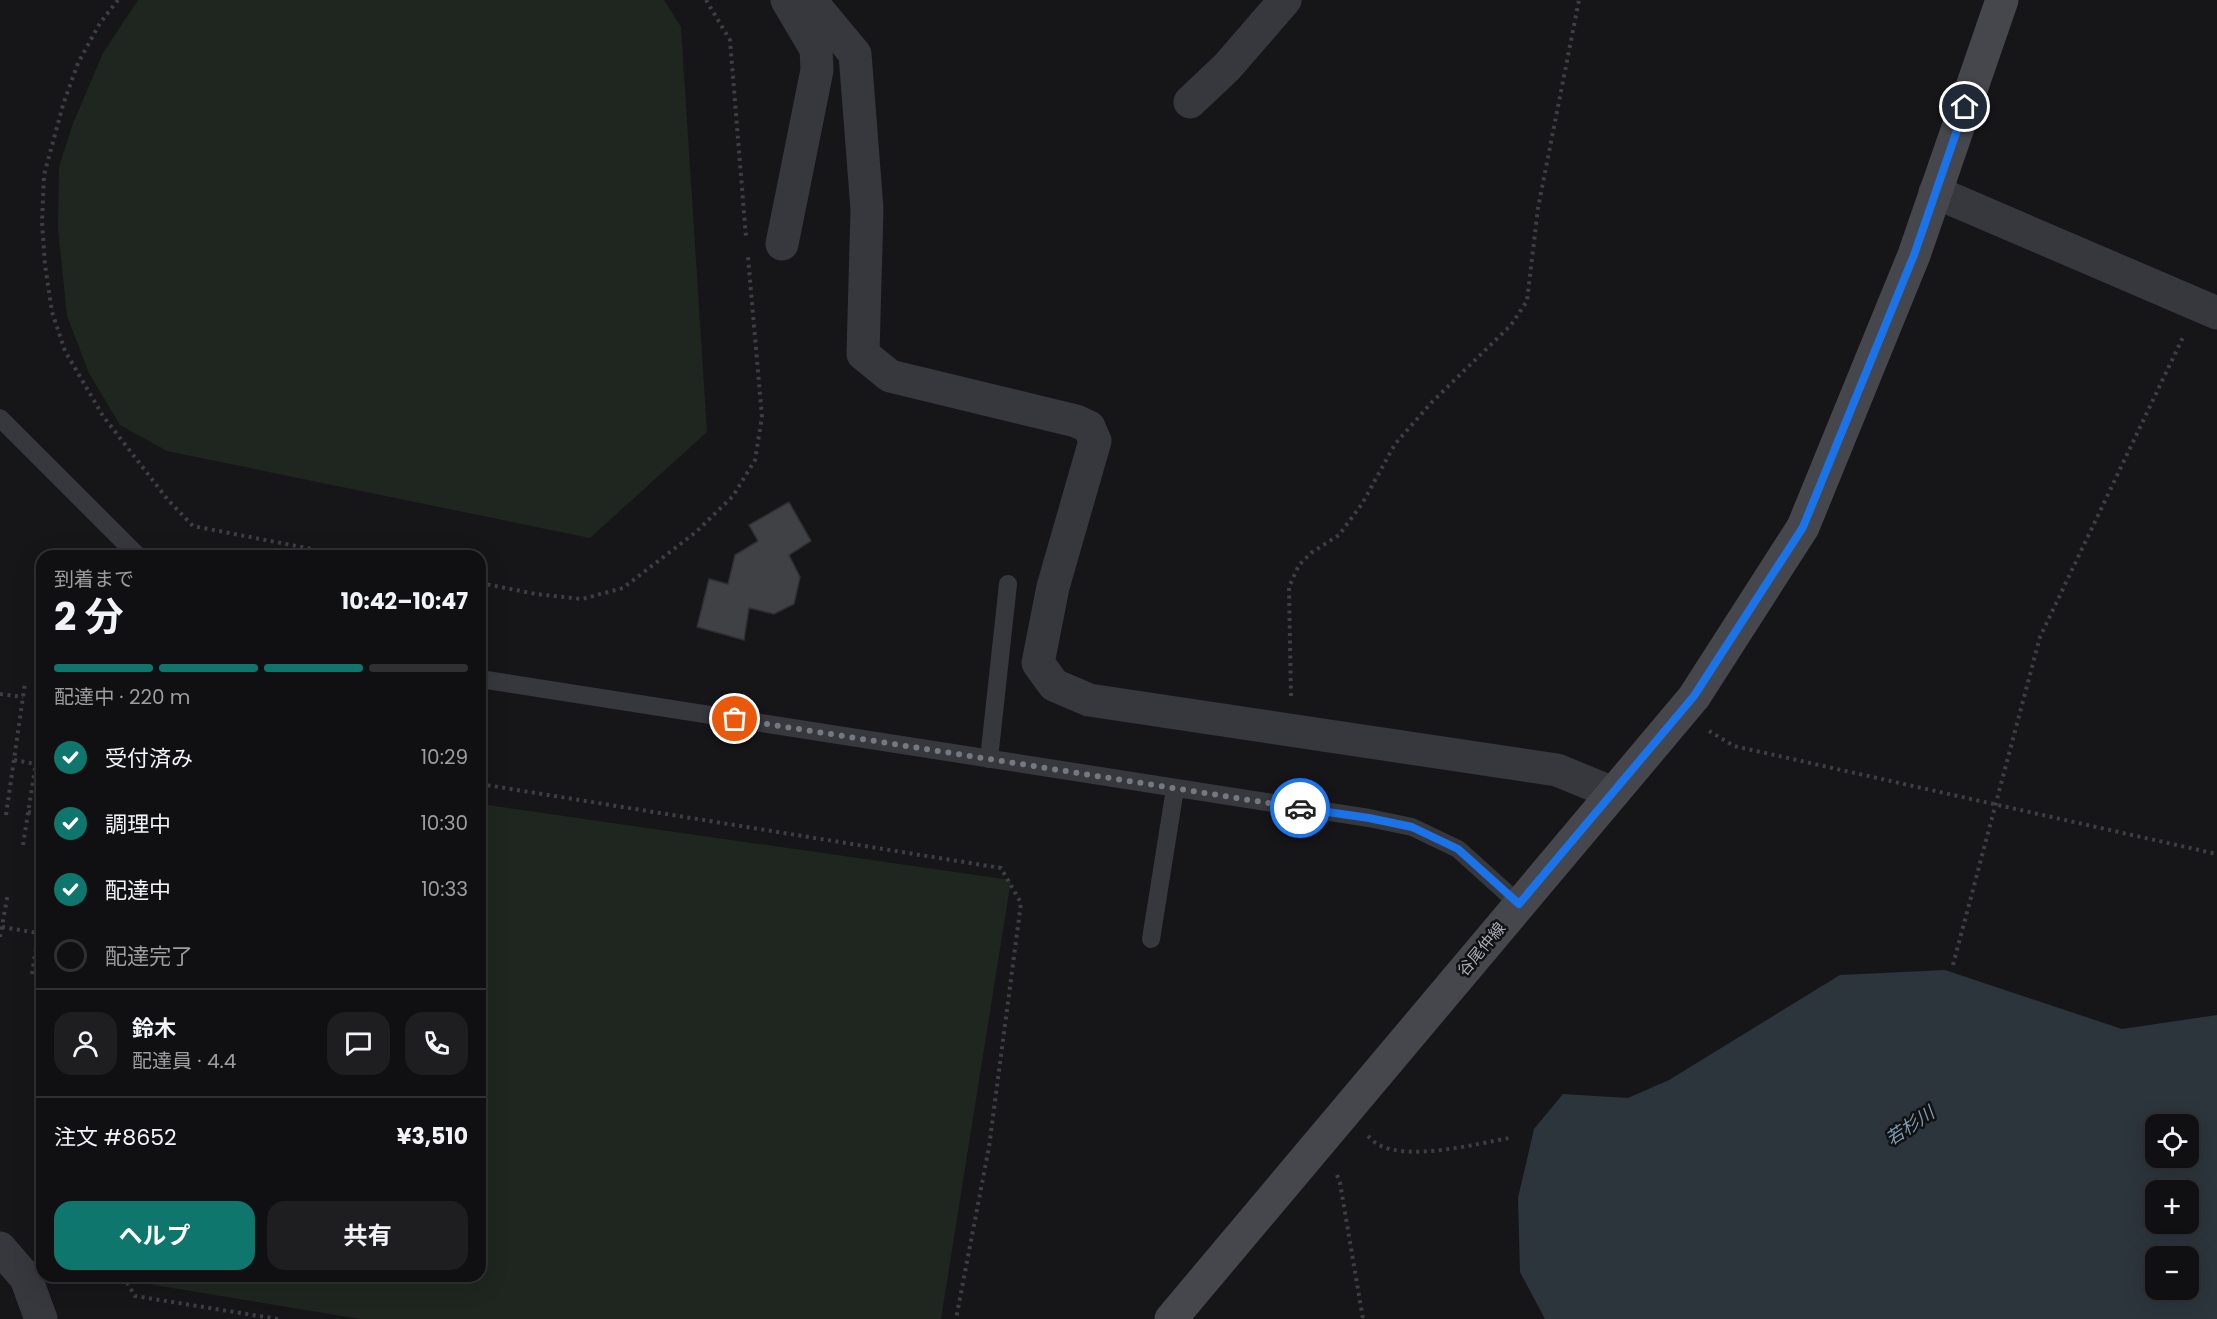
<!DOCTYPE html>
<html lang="ja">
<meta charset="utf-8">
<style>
:root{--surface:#101012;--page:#1e1e20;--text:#f1f3f6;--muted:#9c9d9f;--line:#303032;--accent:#0f766e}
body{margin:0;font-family:Poppins,"Noto Sans JP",sans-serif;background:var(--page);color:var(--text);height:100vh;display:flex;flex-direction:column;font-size:22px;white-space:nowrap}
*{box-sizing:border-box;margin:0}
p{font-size:20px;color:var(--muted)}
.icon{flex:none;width:33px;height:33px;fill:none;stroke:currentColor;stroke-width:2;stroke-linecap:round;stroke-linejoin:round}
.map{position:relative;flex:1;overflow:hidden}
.drawer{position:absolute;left:36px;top:550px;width:450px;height:732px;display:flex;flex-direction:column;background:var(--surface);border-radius:18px;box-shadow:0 6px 24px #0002,0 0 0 2px var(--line)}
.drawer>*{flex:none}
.fabs{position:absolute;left:2145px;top:1114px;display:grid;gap:12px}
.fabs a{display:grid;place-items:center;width:54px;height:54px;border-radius:12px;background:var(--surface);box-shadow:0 6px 24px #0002,0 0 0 2px var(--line);font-size:30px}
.pin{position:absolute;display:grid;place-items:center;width:51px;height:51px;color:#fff;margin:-26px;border:3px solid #fff;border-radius:50%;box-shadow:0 2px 6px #0007}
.courier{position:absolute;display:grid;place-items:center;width:60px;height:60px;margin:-30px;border:4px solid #1a73e8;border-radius:50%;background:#fff;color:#222;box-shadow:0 2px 8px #0007}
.head em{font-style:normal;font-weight:700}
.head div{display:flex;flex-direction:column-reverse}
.head{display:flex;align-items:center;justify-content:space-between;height:102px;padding:0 18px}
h1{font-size:39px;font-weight:700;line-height:45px}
.bar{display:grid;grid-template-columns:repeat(4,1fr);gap:9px 6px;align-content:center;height:72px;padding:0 18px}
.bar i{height:8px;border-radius:4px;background:var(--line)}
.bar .on{background:var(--accent)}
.bar p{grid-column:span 4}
.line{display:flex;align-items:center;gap:15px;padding:0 18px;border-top:2px solid var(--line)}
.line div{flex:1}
.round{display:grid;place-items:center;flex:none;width:63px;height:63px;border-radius:18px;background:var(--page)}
ol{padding:0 18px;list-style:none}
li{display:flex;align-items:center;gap:18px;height:66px}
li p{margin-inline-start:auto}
li .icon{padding:6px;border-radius:50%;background:var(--accent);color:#fff;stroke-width:4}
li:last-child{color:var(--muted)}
li i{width:33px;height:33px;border:3px solid var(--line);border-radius:50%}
.button{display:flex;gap:12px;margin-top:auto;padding:12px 18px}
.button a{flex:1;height:69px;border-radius:18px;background:var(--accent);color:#fff;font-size:24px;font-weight:700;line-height:69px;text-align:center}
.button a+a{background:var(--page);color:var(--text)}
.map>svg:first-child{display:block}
</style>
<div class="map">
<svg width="2217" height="1319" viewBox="0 0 2217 1319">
<rect width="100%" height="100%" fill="#161618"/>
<g fill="#1e261f">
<polygon points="138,0 664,0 681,27 707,432 590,538 167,451 120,425 89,373 67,316 58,228 59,167 72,126 103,53"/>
<polygon points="480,804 1011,880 941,1319 360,1319 130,1281 131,1276 480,1276"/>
</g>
<path fill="#2c353c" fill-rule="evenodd" d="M1945,970L2122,1029L2217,1015V1319H1545L1520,1272L1518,1198L1534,1129L1563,1094L1628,1098L1669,1080L1840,975ZM2156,1125H2188V1158H2156ZM2156,1191H2188V1224H2156ZM2156,1257H2188V1290H2156Z"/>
<polygon fill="#404145" stroke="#303034" stroke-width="1.5" points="789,502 811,541 789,555 800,577 794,604 774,614 749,608 744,640 697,627 709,579 728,584 735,555 758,541 749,525"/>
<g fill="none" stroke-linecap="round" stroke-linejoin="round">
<g stroke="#3d3f44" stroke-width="4" stroke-dasharray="3 4.5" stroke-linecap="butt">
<polyline points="118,0 100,23 78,63 63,105 44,175 42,222 45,265 52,312 65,351 103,416 168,500 193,526 348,556"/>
<polyline points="706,0 730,40 746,237"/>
<polyline points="480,583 536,594 582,599 623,588 696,532 733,496 755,460 762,417 748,257"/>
<polyline points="0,694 23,697"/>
<polyline points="1291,696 1289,587 1299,565 1311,553 1339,535 1362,504 1395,444 1432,402 1511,325 1527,301 1538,208 1579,0"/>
<polyline points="1709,731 1734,746 2217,854"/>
<polyline points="14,760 36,764"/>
<polyline points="480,784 1001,868 1021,903 989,1147 956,1319"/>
<polyline points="28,812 42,814"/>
<polyline points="6,815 25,683"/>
<polyline points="23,845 42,724"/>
<polyline points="2,927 38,933"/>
<polyline points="0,937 8,893"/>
<polyline points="1953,965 2040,637 2184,335"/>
<polyline points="32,974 42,909"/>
<path d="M1368,1136C1371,1139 1375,1143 1379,1145C1410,1161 1476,1144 1509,1138"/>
<polyline points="1337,1175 1340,1183 1363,1319"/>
<polyline points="123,1276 135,1296 278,1319"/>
</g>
<g stroke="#37383d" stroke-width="18">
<polyline points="0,418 138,556"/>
<polyline points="480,679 1369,818 1412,827 1458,849 1519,904"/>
<polyline points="989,759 1008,584"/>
<polyline points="1151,939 1175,789"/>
</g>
<g stroke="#37383d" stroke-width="33">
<polyline points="810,0 855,54 867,209 863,354 890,376 1076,421 1089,427 1095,441 1053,587 1038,663 1054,685 1089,700 1557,770 1613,793"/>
<polyline points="1190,102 1227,67 1285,0"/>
<polyline points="1935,192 2217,313"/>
<polyline points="782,244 817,70 816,49 787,0"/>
<polyline points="0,1248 26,1278 41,1319"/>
</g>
<polyline stroke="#45474d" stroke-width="33" points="1171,1319 1694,697 1803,527 1914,255 2002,0"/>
</g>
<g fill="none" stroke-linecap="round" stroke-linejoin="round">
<polyline stroke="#757880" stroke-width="6" stroke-dasharray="0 10.8" points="735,719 1300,808"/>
<polyline stroke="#1a73e8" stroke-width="8" points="1300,808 1369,818 1412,827 1458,849 1519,904 1694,696 1803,527 1914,255 1965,107"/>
</g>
<g text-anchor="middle" stroke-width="5" stroke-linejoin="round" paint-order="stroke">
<g font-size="16" fill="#a8adb8" stroke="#111113">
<text transform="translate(1481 949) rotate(-50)" y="6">谷尾仲線</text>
</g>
<g font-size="18" font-style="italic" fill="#7f9bb3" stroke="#111113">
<text transform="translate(1910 1126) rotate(-34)" y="6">若杉川</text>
</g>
</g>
</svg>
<div class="fabs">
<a><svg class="icon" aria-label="locate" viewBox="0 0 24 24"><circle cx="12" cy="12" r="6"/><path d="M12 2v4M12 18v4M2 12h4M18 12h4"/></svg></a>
<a>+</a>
<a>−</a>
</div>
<div class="pin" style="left:735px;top:719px;background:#ea580c"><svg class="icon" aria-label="bag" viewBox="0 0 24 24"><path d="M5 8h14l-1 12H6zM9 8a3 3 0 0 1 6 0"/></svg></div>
<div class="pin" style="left:1965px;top:107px;background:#1f2937"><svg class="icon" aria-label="home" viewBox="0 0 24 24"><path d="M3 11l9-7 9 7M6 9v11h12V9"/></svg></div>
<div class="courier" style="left:1300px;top:808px"><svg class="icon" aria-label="car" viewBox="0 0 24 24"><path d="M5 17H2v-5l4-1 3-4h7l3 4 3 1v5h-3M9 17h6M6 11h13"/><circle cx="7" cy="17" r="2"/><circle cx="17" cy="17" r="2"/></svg></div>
<section class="drawer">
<div class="head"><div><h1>2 分</h1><p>到着まで</p></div><em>10:42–10:47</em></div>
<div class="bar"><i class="on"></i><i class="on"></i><i class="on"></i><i></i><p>配達中 · 220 m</p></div>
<ol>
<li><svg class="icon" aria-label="check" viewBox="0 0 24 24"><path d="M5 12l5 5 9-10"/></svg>受付済み<p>10:29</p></li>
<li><svg class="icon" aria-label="check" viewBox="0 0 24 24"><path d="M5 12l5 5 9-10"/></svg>調理中<p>10:30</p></li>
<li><svg class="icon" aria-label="check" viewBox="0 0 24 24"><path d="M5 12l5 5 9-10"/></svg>配達中<p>10:33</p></li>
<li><i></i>配達完了</li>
</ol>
<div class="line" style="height:108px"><a class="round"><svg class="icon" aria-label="person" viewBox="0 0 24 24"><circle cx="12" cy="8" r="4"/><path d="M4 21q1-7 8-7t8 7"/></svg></a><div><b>鈴木</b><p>配達員 · 4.4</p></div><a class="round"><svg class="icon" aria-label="chat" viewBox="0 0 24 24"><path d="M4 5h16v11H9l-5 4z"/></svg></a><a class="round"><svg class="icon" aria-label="phone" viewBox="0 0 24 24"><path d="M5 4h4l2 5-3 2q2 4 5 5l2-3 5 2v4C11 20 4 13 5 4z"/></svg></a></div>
<div class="line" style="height:78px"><div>注文 #8652</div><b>¥3,510</b></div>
<div class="button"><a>ヘルプ</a><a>共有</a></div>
</section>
</div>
